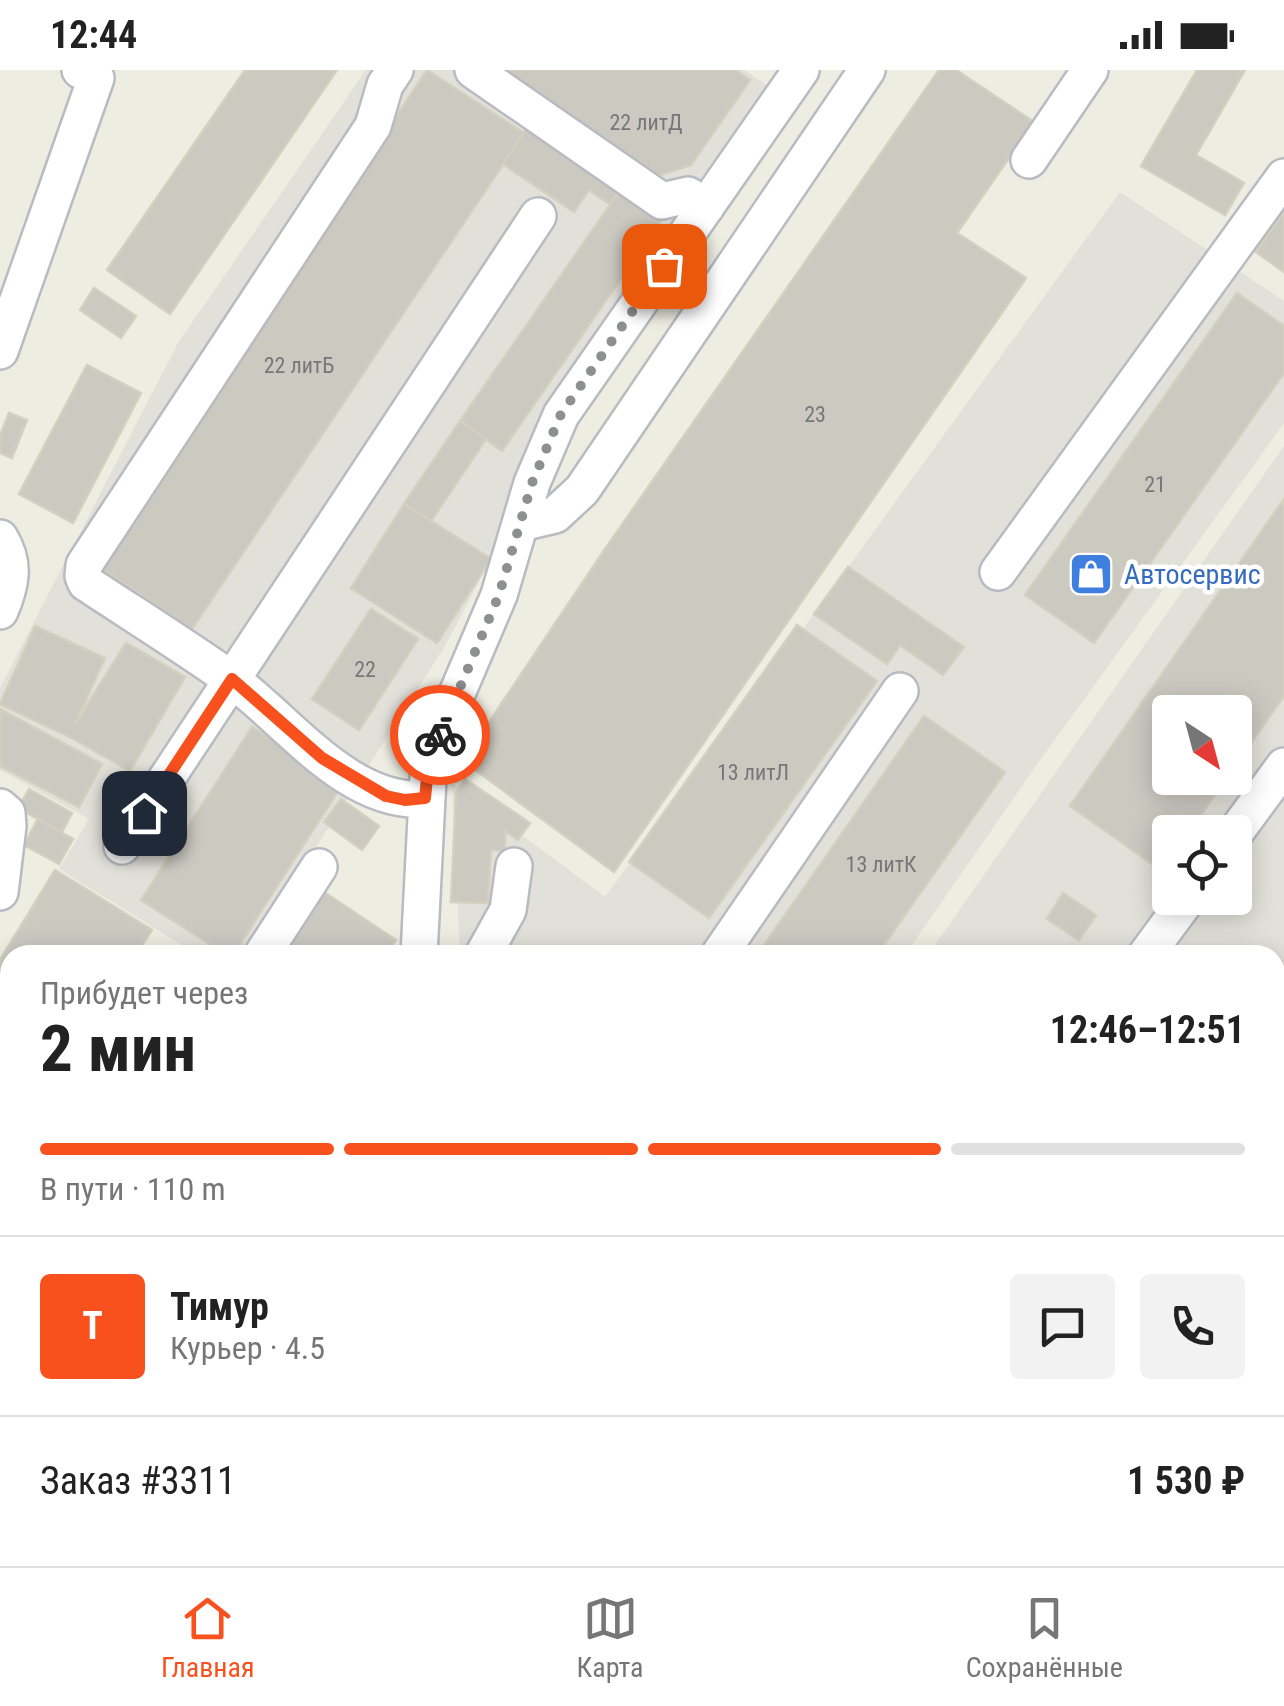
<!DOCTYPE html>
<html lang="ru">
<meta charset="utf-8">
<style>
:root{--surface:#fff;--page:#f2f2f2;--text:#222;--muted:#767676;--line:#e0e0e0;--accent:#f8511d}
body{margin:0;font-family:"Roboto Condensed",sans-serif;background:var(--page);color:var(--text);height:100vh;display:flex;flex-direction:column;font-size:38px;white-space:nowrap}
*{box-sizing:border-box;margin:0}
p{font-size:32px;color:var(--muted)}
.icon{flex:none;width:55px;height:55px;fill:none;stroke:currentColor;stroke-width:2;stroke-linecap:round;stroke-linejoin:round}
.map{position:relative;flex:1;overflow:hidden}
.details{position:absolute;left:0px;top:875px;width:1285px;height:622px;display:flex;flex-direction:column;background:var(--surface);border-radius:30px 30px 0 0;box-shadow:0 5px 25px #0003}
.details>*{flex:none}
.needle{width:65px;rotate:144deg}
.fabs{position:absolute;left:1152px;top:625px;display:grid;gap:20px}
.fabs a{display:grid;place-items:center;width:100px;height:100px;border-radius:10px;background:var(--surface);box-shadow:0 5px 25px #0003;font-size:50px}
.pin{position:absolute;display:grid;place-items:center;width:85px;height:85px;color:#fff;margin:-42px;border-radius:20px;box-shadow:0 5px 15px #0006}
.courier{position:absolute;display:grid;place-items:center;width:100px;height:100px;margin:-50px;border:8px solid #f8511d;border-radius:50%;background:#fff;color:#222;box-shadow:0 2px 12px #0007}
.overview em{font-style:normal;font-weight:700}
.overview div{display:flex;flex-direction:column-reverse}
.overview{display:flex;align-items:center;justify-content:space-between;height:170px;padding:0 40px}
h1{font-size:65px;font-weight:700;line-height:75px}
.bar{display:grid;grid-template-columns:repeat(4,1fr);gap:15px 10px;align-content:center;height:120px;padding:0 40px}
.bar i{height:12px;border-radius:8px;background:var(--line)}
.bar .current{background:var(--accent)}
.bar p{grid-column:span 4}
.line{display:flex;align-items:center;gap:25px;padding:0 40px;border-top:2px solid var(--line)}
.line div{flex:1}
.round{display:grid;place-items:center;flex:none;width:105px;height:105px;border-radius:10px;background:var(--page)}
.status{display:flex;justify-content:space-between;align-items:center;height:70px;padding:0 50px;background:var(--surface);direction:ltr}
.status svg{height:28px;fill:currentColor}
.tab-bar{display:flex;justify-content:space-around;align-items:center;height:140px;border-top:2px solid var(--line);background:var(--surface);font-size:28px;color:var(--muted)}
.tab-bar a{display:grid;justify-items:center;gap:5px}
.tab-bar .current{color:var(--accent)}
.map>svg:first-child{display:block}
</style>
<div class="status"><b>12:44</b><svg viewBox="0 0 49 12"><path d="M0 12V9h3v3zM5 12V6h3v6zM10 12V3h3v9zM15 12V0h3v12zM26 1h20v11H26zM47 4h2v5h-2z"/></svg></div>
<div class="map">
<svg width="1284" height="1496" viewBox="0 0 1284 1496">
<rect width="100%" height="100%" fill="#eeede1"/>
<g fill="#e1e0d9" fill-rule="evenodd">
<polygon points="366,0 744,0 771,18 532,392 491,489 445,576 247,885 198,885 59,799 89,749 0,700 0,618 178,273"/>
<polygon points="1120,122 1284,231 1284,353 1038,693 905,885 460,885 452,713 605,827 814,544"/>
<path d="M1284,376V1496H501L507,1488H1275V885H928ZM1170,642H1235V708H1170ZM1170,762H1235V828H1170Z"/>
<polygon points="53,1488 488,1488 482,1496 41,1496"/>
</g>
<g fill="#cbc9c0" stroke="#d3d0bf" stroke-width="2.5">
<polygon points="245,0 337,0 170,244 107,200"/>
<polygon points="427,0 524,63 192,559 96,495"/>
<polygon points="505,0 736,0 750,10 691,95 651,108 502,4"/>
<polygon points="939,0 956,0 1034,52 957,163 1026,208 614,802 463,691 605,479"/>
<polygon points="1197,0 1245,0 1196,85 1244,113 1225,145 1141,96"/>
<polygon points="528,56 621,119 610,134 589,120 574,142 503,94"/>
<polygon points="621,119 663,148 502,381 460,351"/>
<polygon points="1284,141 1284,202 1256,182"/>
<polygon points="94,218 136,246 121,268 80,240"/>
<polygon points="1237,223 1284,256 1284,303 1094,573 1025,525"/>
<polygon points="87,295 141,323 73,453 19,424"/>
<polygon points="9,343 27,350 12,388 0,383 0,365"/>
<polygon points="460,351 486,369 431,451 404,434"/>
<polygon points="1284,429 1284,626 1235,696 1235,642 1170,642 1170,708 1227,708 1189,762 1170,762 1170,789 1162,801 1070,736"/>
<polygon points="404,434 491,489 437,573 351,518"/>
<polygon points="848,497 964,577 943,605 900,575 887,594 814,544"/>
<polygon points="371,539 418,569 359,660 312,629"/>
<polygon points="797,555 877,611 709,848 629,792"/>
<polygon points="35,556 105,588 75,654 126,573 185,607 130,701 70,667 0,634"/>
<polygon points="0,639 102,694 79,737 0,696"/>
<polygon points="924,646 1005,702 877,885 757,885"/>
<polygon points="252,657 342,715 233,885 227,885 141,830"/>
<polygon points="465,709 530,753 518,770 505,761 505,781 491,780 488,833 451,832 456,723"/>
<polygon points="29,719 72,743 62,762 18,738"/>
<polygon points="341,729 379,756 362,780 324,752"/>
<polygon points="38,749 73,769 59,794 24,775"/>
<polygon points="55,800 152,860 136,885 10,885 10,1024 0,1018 0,890"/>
<polygon points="321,820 396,870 386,885 277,885"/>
<polygon points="1063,823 1096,845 1079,870 1047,849"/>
<polygon points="0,1064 10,1070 10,1203 0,1196"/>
<polygon points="1284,1207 1284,1246 1275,1239 1275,1218"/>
<polygon points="0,1292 10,1299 10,1428 0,1421"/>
<polygon points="94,1488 125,1488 137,1496 88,1496"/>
<polygon points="166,1488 268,1488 262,1496 178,1496"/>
<polygon points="340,1488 462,1488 456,1496 334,1496"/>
<polygon points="595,1488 650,1488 664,1496 590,1496"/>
</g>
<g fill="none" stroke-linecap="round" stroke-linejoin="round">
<g stroke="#b9bbc2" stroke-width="40">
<g id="minor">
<path d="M395,0L385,15L373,56L84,495L83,506L86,513C133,544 181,574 228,607C285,647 347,735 425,729"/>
<polyline points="473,0 662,131 688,125 706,137"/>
<polyline points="1029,90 1090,0"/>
<polyline points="0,281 96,8 80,0"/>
<polyline points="521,453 555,445 582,420 867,0"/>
<path d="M0,468C16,494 11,515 0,541"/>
<polyline points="998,502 1284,107"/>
<polyline points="0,737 7,743 8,756 0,822"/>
<polyline points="1235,763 1284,696"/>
<polyline points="122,776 538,146"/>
<polyline points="262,885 319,797"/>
<polyline points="419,885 429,689 499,525 532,413 561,345 801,0"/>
<polyline points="483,885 508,840 514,796"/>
<polyline points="719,885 900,621"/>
<polyline points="1146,885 1188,828"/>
<polyline points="0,1043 10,1050"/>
<polyline points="0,1256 10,1263"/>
<polyline points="0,1487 10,1479"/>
<polyline points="300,1496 306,1488"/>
<polyline points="703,1496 709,1488"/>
</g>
</g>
<use href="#minor" stroke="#fff" stroke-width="35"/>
<g stroke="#b5b5b7" stroke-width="8" stroke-dasharray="2.5 12" stroke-linecap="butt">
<polyline points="1275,1189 1284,1177"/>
<polyline points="1275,1478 1284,1465"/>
<polyline points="573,1496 578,1488"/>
<polyline points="997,1496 1003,1488"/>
<polyline points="1051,1496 1056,1488"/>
<polyline points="1262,1496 1268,1488"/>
</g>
</g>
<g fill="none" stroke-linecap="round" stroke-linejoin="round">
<polyline stroke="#8e8f90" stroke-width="10" stroke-dasharray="0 18" points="440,665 499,525 532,413 561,344 664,196"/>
<polyline stroke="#f8511d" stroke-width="12" points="144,743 232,609 322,688 386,726 405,730 425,728 429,689 440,665"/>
</g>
<defs>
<g id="shop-square" transform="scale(2.25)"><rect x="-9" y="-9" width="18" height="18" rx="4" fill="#3f7fe0" stroke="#fff"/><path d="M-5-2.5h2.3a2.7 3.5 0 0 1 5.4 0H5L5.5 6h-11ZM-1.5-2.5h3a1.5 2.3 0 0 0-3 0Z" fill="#fff"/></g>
</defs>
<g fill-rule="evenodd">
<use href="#shop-square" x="1091" y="504"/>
</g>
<g text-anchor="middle" stroke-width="9" stroke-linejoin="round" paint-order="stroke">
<g font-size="22" fill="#76777b">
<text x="646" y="60">22 литД</text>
<text x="299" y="303">22 литБ</text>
<text x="815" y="352">23</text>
<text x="1155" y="422">21</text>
<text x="365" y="607">22</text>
<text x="753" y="710">13 литЛ</text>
<text x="881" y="802">13 литК</text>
</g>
<g font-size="28" fill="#366cbe" stroke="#fff" text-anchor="start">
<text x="1124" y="514">Автосервис</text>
</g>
</g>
</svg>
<div class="fabs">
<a><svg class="needle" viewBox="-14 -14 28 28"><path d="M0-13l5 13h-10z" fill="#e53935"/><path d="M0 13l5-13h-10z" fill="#767676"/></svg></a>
<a><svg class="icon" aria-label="locate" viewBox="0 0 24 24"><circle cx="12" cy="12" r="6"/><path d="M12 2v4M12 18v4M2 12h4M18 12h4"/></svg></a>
</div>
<div class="pin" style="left:664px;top:196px;background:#ea580c"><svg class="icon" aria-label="bag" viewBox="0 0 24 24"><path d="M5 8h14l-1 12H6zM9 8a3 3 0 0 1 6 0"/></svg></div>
<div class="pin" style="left:144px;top:743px;background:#1f2937"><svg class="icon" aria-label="home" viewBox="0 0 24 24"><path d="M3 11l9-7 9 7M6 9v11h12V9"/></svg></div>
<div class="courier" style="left:440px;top:665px"><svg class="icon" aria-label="bike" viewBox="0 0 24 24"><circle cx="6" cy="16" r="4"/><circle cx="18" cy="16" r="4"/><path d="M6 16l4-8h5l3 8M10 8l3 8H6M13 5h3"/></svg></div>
<section class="details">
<div class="overview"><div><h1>2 мин</h1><p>Прибудет через</p></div><em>12:46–12:51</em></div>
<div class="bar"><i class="current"></i><i class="current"></i><i class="current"></i><i></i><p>В пути · 110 m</p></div>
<div class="line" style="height:180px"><b class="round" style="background:var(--accent);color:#fff">Т</b><div><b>Тимур</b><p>Курьер · 4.5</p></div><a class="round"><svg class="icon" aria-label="chat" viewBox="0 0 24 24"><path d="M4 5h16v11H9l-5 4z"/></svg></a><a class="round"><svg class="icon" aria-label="phone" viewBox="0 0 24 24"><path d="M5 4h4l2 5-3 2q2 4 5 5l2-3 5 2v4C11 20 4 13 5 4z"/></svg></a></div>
<div class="line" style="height:130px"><div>Заказ #3311</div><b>1 530 ₽</b></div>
</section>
</div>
<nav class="tab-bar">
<a class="current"><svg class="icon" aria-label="home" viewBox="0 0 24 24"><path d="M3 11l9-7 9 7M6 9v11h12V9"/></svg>Главная</a>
<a><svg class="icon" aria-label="map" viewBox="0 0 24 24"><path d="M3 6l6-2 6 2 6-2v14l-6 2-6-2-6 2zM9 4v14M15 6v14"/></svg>Карта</a>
<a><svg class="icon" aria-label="saved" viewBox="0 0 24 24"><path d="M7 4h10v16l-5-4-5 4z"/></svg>Сохранённые</a>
</nav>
